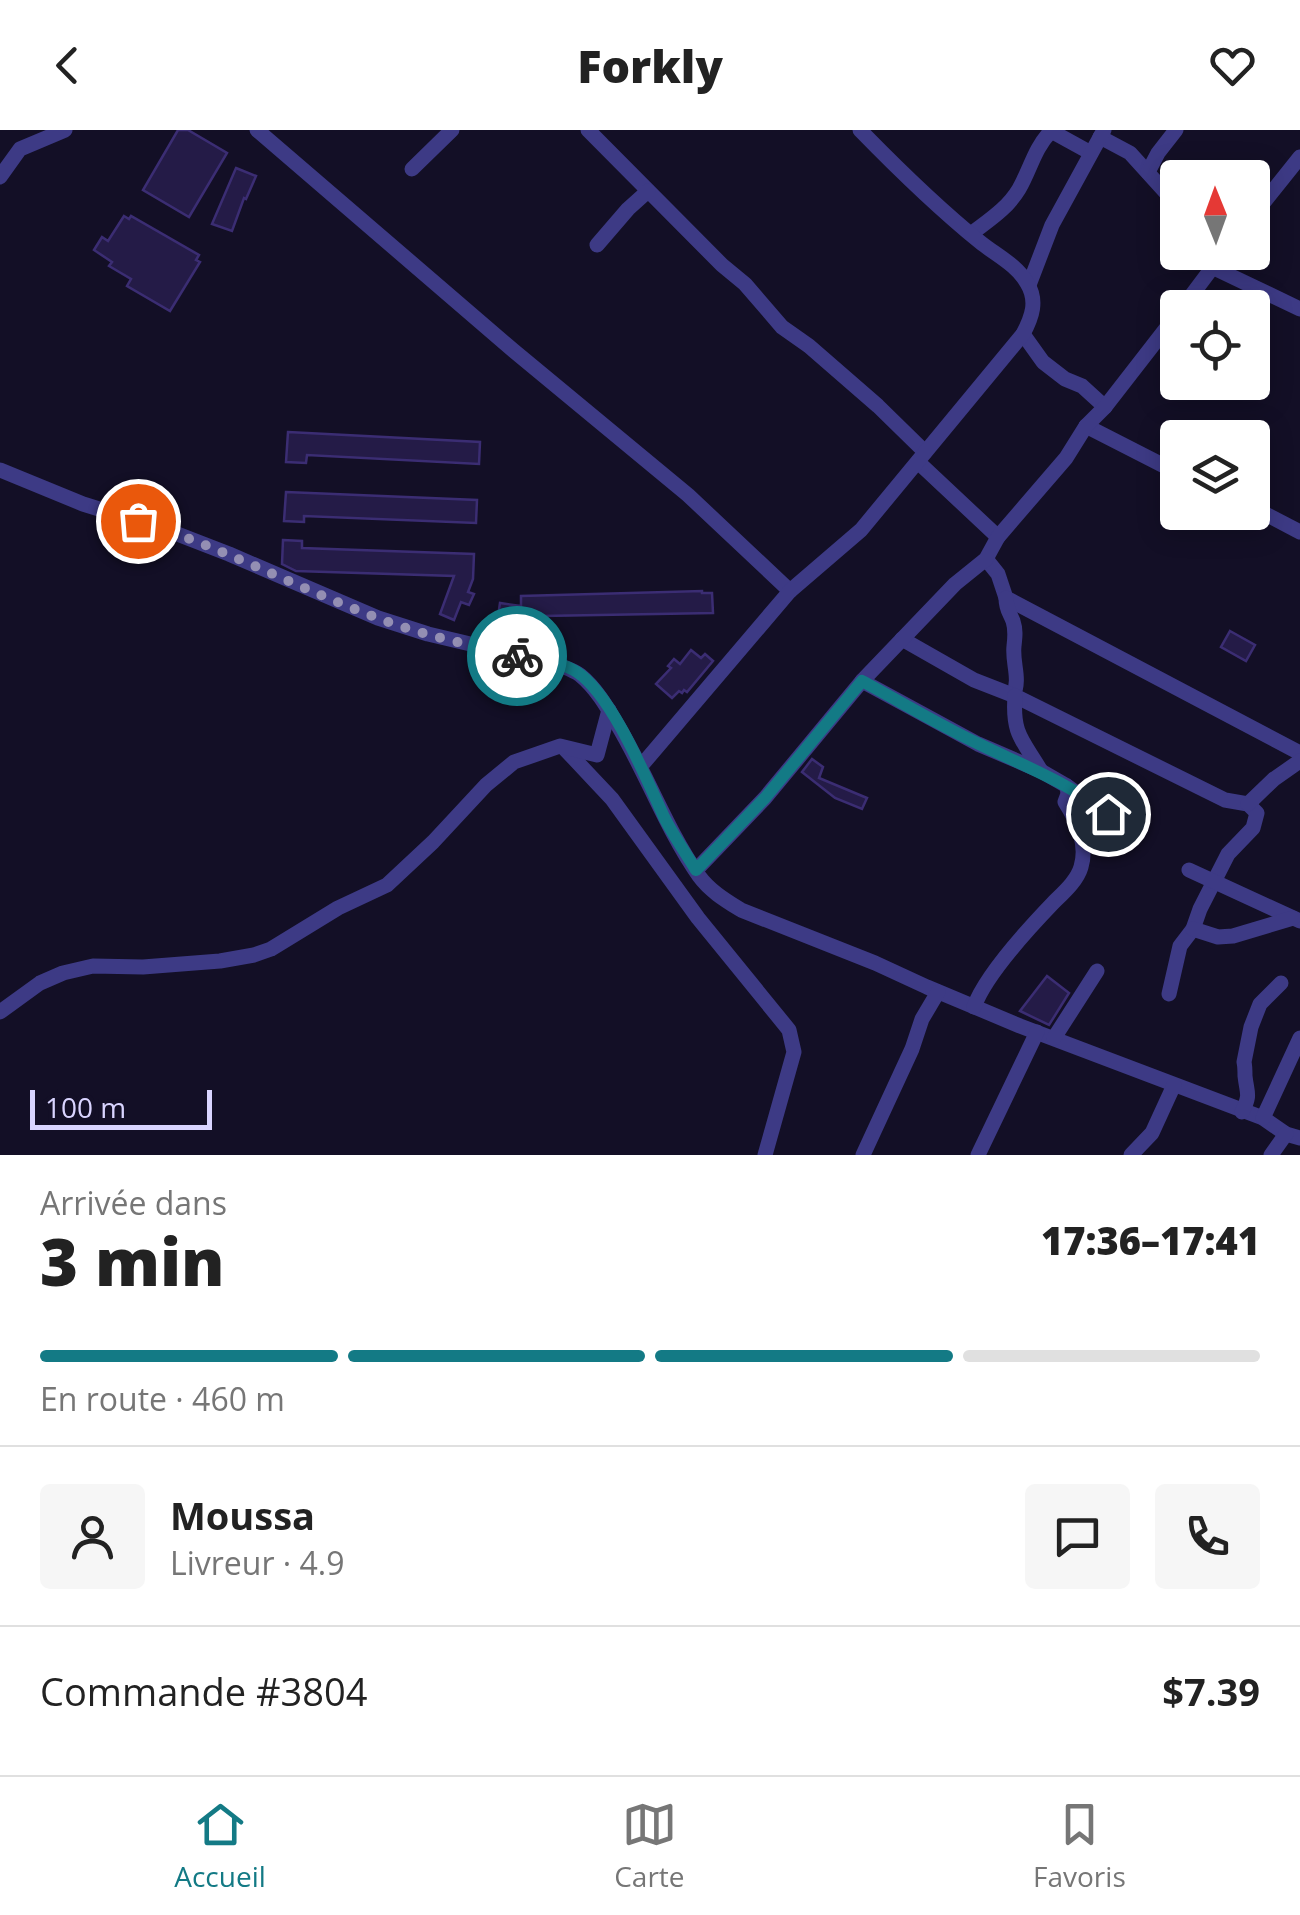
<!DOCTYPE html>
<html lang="fr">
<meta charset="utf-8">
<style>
:root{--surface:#fff;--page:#f6f6f6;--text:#222;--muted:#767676;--line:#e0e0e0;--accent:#137a85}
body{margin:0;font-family:"Open Sans",sans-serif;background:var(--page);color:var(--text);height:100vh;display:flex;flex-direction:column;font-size:38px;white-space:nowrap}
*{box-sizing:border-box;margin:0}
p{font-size:32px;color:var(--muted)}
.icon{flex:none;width:55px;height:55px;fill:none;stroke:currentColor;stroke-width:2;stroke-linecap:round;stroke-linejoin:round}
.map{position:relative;height:1025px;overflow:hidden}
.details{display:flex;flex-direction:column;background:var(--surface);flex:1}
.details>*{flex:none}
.needle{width:65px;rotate:359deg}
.tools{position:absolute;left:1160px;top:30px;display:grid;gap:20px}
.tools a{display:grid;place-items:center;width:110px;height:110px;border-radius:10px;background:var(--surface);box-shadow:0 5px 25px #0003;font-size:50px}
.scale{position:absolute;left:30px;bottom:25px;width:182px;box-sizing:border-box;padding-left:10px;border:5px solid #d9d4ff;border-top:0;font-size:28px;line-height:35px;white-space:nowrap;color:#d9d4ff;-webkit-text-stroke:8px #130f26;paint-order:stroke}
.pin{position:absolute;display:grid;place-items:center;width:85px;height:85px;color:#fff;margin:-42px;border:5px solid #fff;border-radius:50%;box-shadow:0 2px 10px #0007}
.courier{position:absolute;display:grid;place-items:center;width:100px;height:100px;margin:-50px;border:8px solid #137a85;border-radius:50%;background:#fff;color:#222;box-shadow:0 2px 12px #0007}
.headline em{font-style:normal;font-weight:800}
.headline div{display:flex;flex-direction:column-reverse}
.headline{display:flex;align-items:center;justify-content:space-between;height:170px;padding:0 40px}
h1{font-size:65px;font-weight:800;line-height:75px}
.bar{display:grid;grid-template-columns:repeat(4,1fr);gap:15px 10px;align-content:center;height:120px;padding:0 40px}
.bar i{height:12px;border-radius:8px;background:var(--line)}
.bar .selected{background:var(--accent)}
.bar p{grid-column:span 4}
.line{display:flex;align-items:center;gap:25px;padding:0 40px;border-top:2px solid var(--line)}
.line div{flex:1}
.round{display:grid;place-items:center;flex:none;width:105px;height:105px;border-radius:10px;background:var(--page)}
header{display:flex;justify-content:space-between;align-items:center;height:130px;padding:0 40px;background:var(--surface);font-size:45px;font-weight:800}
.tab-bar{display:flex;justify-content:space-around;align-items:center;height:140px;border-top:2px solid var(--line);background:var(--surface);font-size:28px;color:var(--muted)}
.tab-bar a{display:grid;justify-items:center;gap:5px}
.tab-bar .selected{color:var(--accent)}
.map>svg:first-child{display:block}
</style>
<header><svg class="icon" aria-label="back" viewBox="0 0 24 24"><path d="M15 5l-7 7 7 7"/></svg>Forkly<svg class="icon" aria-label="heart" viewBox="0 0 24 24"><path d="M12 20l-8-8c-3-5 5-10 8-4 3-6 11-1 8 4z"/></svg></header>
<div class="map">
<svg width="1300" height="1025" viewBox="0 0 1300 1025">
<rect width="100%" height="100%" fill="#130f26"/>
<g fill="#241b47" stroke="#3b2d73" stroke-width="2.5">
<polygon points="178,0 188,0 227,23 189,87 143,60"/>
<polygon points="236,38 256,46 246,69 244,68 232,101 212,94"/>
<polygon points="124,86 129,89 131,86 199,125 196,130 200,132 170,181 127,156 131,149 109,136 112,132 94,120 102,107 108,111"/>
<polygon points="288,302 480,312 479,334 307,325 306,333 286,332"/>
<polygon points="286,362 477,370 476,393 304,386 304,392 284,391"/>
<polygon points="283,410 302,411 302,418 474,424 473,449 468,462 474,464 469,475 461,472 454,490 440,484 454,446 296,441 282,434"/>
<polygon points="702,461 702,463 712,463 713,483 542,486 542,496 528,495 528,486 498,486 500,473 521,476 521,466"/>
<polygon points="1230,501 1255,515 1246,531 1221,517"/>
<polygon points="691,520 701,528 705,524 713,531 687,562 684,560 682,563 679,561 672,568 656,554 671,538 668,536 674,529 680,534"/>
<polygon points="812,629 823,637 819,648 867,668 862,679 835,668 802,642"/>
<polygon points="1047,846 1069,863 1049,895 1020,881"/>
</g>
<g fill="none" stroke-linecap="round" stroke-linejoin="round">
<g stroke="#3d3a85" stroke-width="15">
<polyline points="257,0 514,221 688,365 790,461"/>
<polyline points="588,0 722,135 745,154 782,197 809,216 878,276 925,322"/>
<polyline points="1100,7 1130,23 1178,76"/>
<polyline points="412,39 452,0"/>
<polyline points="1148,42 1158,23 1176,0"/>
<polyline points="0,47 20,19 65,0"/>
<polyline points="1252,87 1300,27"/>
<path d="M971,104C989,90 1007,79 1019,59C1031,38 1034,19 1051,1L1091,23"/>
<polyline points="597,115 628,79 648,61"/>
<polyline points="1212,137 1300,179"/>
<polyline points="1029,155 1052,95 1104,0"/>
<polyline points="1182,178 1224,122"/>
<polyline points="1023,204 1043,232 1065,249 1082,256 1105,277"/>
<polyline points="1086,296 1178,343"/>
<polyline points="918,332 998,407"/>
<path d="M0,340L83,374L167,400L229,424L378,488L428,504L559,535C566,538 573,540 580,545C596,558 607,577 617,594C647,644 666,699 699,746C710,761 725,770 741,780L875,833L927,857L1020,896L1263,988L1286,1004L1300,1008"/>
<polyline points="1252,377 1300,402"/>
<polyline points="986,429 998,444 1006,468 1300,623"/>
<path d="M1006,468C1006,479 1009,481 1013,491C1016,500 1015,507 1014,516C1012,534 1021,548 1013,566"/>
<polyline points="902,509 974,550 1015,566 1225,670 1248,674 1257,683 1253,698 1228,724 1200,779 1193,799 1180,816 1169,864"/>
<path d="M862,551L978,614L1041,641L1067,656L1068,664L1065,672C1077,691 1088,714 1081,737C1077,751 1063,763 1053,773C1029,798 985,846 974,877"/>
<path d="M1015,566C1012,605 1023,610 1041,641"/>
<polyline points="564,618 612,669 698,788 789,900 794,922 765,1025"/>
<path d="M641,636L790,461L861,400L1023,204C1032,187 1038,171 1027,153C1017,135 996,125 980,112C938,78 898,39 860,0"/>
<polyline points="1067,656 1108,685 1119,700"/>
<polyline points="1248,674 1274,649 1300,631"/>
<polyline points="696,740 765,668 862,551 955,454 986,429 998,407 1066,328 1086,296 1105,277 1178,183"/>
<polyline points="1189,740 1300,791"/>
<polyline points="1193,799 1218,807 1233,806 1293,788"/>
<polyline points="0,882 40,853 63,843 93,836 143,837 220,831 254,825 271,819 338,778 387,755 433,712 486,655 514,632 560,616 597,625 609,580"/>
<polyline points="1054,908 1097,841"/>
<path d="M1242,982C1251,964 1247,964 1245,946C1245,941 1245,936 1244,932L1251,897L1260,874L1281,853"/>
<polyline points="1263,988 1300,908"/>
<polyline points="863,1025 912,919 922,889 938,862"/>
<polyline points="978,1025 1037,902"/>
<polyline points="1131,1025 1152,1003 1174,955"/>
<polyline points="1271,1025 1286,1004"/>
</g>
</g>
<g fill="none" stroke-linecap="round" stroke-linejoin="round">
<path stroke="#948fb3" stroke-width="10" stroke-dasharray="0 18" d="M138,391C220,416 295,457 375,487C421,505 470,515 517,526"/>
<path stroke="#137a85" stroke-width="12" d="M517,526C536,530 560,531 577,542C612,565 646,648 664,687C673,705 685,722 696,740L765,668L862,551C901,572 939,595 979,614C1024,636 1069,653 1108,684"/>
</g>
</svg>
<div class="tools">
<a><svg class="needle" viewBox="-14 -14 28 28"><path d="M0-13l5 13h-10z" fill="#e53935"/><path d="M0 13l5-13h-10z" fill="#767676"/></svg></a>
<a><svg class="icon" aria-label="locate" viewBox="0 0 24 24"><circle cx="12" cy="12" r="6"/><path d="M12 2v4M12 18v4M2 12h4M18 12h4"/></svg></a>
<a><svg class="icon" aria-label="layers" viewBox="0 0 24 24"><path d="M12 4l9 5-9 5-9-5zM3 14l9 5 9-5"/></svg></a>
</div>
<div class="scale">100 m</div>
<div class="pin" style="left:138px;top:391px;background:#ea580c"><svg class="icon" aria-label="bag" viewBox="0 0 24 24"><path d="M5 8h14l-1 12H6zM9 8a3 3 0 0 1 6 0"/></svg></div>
<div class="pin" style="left:1108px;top:684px;background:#1f2937"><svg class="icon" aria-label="home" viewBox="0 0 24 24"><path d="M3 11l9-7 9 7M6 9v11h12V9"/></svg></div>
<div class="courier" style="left:517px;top:526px"><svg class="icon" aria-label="bike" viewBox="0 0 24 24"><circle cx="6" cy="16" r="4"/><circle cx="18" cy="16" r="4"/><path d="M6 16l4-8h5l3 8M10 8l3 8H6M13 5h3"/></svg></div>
</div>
<section class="details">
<div class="headline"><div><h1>3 min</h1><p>Arrivée dans</p></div><em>17:36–17:41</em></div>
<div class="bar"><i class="selected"></i><i class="selected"></i><i class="selected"></i><i></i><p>En route · 460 m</p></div>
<div class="line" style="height:180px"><a class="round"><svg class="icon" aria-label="person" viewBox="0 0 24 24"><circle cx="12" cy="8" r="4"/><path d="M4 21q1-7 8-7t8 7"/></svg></a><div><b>Moussa</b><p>Livreur · 4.9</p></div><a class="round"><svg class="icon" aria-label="chat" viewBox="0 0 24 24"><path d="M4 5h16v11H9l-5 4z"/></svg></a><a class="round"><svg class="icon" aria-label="phone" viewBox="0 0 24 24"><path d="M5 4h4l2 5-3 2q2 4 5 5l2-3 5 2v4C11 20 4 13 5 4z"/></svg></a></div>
<div class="line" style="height:130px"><div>Commande #3804</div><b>$7.39</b></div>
</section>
<nav class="tab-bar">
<a class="selected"><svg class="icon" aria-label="home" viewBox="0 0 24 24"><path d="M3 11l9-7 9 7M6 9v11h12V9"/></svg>Accueil</a>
<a><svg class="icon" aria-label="map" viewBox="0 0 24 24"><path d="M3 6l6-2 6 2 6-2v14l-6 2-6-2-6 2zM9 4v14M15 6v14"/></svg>Carte</a>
<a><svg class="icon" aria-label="saved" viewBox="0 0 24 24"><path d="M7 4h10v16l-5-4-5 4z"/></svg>Favoris</a>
</nav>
